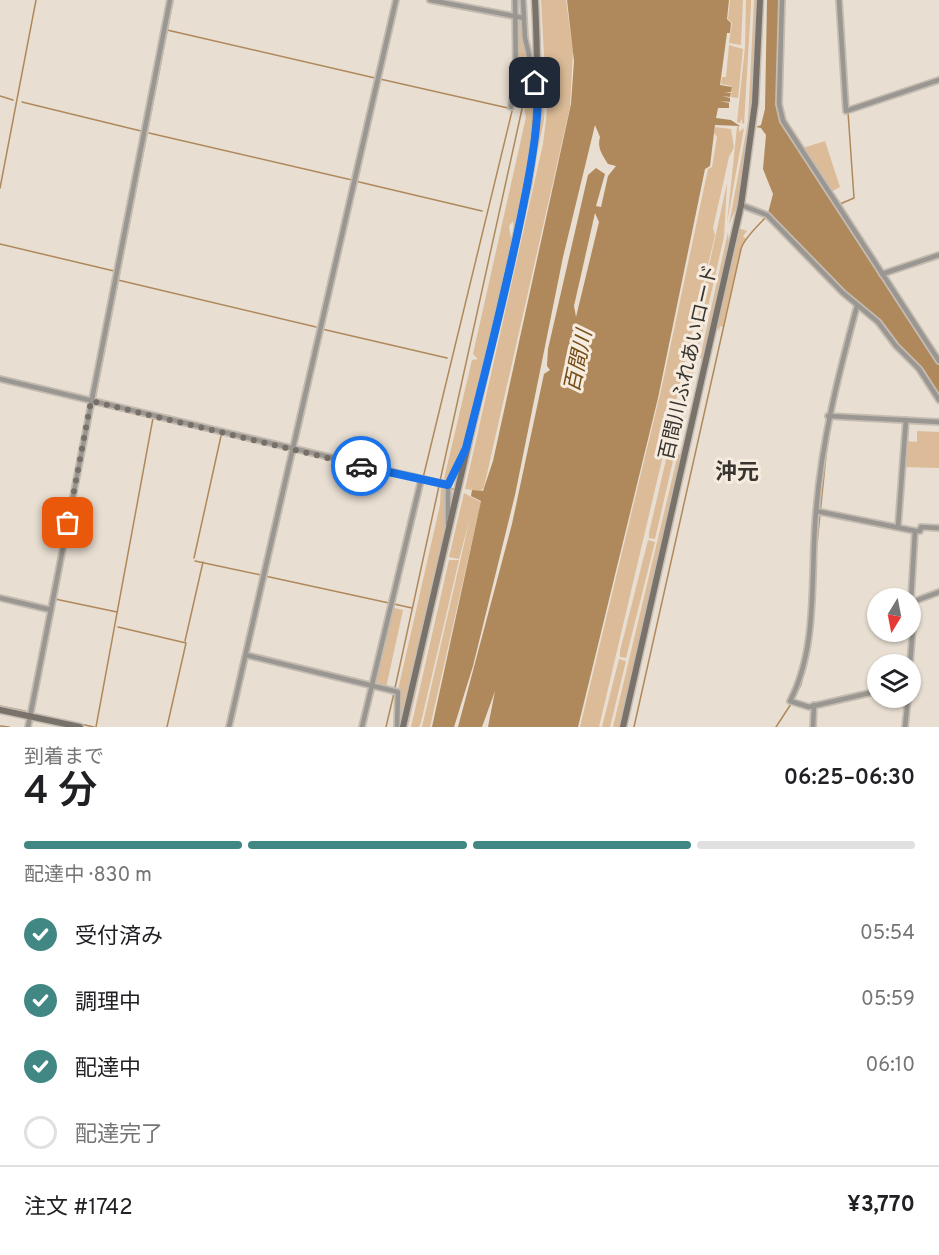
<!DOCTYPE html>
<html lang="ja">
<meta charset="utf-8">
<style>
:root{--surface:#fff;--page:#f2f2f2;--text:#202124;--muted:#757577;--line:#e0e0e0;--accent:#418885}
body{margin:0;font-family:Overpass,"Noto Sans JP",sans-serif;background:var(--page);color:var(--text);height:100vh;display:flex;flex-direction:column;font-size:22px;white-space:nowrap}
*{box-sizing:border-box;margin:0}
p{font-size:20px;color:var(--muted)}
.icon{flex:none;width:33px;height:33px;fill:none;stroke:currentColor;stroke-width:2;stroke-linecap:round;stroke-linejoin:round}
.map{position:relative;height:727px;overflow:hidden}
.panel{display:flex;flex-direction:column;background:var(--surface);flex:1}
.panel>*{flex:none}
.needle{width:39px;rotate:190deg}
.buttons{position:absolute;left:867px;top:588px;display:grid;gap:12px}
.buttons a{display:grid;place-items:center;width:54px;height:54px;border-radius:50%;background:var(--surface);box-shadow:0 2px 4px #0004;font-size:30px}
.pin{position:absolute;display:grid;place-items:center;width:51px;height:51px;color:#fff;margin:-26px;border-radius:12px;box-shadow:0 3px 9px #0006}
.courier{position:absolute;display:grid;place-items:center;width:60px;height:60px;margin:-30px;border:4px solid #1a73e8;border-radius:50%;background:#fff;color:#222;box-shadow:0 2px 8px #0007}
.overview em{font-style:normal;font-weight:600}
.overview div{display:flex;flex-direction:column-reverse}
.overview{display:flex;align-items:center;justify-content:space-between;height:102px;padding:0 24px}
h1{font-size:39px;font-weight:600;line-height:45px}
.bar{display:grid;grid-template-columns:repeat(4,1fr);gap:9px 6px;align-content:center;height:72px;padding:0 24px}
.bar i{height:8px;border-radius:4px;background:var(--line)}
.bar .active{background:var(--accent)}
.bar p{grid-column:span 4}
.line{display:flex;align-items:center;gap:15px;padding:0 24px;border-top:2px solid var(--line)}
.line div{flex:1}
ol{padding:0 24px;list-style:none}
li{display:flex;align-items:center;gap:18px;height:66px}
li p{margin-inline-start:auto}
li .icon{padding:6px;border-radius:50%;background:var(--accent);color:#fff;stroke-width:4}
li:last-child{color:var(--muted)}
li i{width:33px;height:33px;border:3px solid var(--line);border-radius:50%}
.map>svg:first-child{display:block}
</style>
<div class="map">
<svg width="939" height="727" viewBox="0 0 939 727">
<rect width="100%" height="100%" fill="#e8ded2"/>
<g fill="#dcbc98">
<polygon points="537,0 544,120 519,242 538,132 541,65"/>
<polygon points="541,0 566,0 573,51 570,107 484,487 481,491 465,489 543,144 547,111"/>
<polygon points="730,0 743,0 741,45 729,43 732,23 728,19"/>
<polygon points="746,0 751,0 751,5 744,124 742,123 742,118 740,123 737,122 745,47"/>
<polygon points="754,0 758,0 754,85 739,200 729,225 748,121"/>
<polygon points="518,18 523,21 533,87 536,94 526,185 514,239 513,221 509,226 512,244 464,447 459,452 448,482 443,483 472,360 478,359 473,354 526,117 518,70"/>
<polygon points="729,45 743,49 738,98 731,97 732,86 721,84 722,77 726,77"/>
<polygon points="739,126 739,132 744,128 727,223 737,127"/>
<polygon points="715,127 731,129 734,147 729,157 713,228 715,235 599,727 580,727 662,386 708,169 712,167 717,137 714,133"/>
<polygon points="825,141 840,187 831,192 803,148"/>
<polygon points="727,183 724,237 696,359 689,358"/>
<polygon points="738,228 747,231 743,236 746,239 741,248 723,327 720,326 719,332 717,322"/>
<polygon points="728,232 729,247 703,359 700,358"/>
<polygon points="517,246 408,727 406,727"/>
<polygon points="689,360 696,362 676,449 669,448"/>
<polygon points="917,431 939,432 939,468 904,467 906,441 917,442"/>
<polygon points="668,451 675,452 655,539 649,538 649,533"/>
<polygon points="678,454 681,455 620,727 613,727"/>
<polygon points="441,487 446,489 444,520 446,526 400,727 398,727 398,690 440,505"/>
<polygon points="464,493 481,502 430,727 422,727 470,518 459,559 449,557"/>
<polygon points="648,540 655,542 626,658 620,657 620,651"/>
<polygon points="449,560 459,560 421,722 419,727 411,727"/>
<polygon points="394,608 403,610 386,688 375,685"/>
<polygon points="619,659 626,661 610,727 602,727"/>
</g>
<g fill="#af895b" fill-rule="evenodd">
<path d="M567,0H729L727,19L731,23L730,33H727L720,85L732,87L731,92H724L731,93L730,97L722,96L730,98V102L720,101L729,103V108H718L716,118L731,120L740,126L715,125L710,166L705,169L658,398L578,727H488L495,691L482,727H458L512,524L544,374L550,370L547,366L548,349L588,175L596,168L605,174L596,206L601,207L608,176L616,166L608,164C602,154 597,148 600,137L595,125L563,257L515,495L473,666L454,727H432L481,501L471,496L472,490L483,491L493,461L571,104L574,61ZM595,213L599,222L576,317L574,306Z"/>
<polygon points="767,0 781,0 777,106 780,120 939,364 939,396 925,371 894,340 885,327 851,299 768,213 773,194 763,169 766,135 761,128 756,127 761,125 765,109"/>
</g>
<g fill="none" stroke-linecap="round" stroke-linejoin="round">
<g stroke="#af895b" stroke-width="1.5">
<polyline points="167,30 375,78"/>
<polyline points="380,79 508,108"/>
<polyline points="0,96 13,100"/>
<polyline points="22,102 141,131"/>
<polyline points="149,133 352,180"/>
<polyline points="355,181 482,211"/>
<polyline points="0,188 36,0"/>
<polyline points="840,204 854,198 848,112"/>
<polyline points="0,244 114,271"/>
<polyline points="118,280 316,327"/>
<polyline points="322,329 447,358"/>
<polyline points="837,393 859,309"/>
<polyline points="95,399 173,0"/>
<polyline points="93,404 445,487"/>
<polyline points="90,419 94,404"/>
<polyline points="423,478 513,107"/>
<polyline points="440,481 522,109 518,70"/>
<polyline points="451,489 454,489"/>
<polyline points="416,510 423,483"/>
<polyline points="840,514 917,529"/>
<polyline points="816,553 828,436"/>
<polyline points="194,558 221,436"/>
<polyline points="195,561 261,575"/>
<polyline points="265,576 389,603"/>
<polyline points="55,599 117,612"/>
<polyline points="394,604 412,608"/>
<polyline points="118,627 186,643 167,727"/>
<polyline points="185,641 203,562"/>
<polyline points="395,688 439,486"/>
<polyline points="793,700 801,685 805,665"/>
<polyline points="905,705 905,698"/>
<polyline points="0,706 25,711"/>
<polyline points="35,714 94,727"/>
<polyline points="0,726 9,727"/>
<polyline points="96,727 153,418"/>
<polyline points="386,727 394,693"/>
<path d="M634,727L741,249C744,238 758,226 766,217"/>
<polyline points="776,727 791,704"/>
</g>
<g stroke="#c5bcb1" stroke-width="8">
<g id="street">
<polyline points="430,0 524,18"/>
<polyline points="523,0 525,38 535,80"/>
<polyline points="782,0 779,104 783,121 939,361"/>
<polyline points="839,0 846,111 939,80"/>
<polyline points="511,107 516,76 515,0"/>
<polyline points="741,205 767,215 843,293 878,322 896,346 919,369 939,400"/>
<polyline points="882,274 939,255"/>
<path d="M857,306C838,376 822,439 816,512C810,573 819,646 790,701L809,707L878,691"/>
<polyline points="0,379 448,485"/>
<polyline points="828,416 939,422"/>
<polyline points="816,511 915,531 920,531 921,527 939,528"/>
<polyline points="448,524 448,485 466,448"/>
<polyline points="898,527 906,420"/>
<polyline points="264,574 396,0"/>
<polyline points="0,598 51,610"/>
<polyline points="915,601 939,592"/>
<polyline points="246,655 398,692 397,727"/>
<polyline points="910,664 915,601 911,599 915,531"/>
<polyline points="28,727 170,0"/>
<polyline points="229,727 264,574"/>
<polyline points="362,727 421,480"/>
<polyline points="813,727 814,705"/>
<polyline points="905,727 908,698"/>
</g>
</g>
<g stroke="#c5bcb1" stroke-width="9">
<g id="secondary">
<polyline points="0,710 80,727"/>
<path d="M403,727L528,185C539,122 538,63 535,0"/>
<polyline points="623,727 741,205 755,103 760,0"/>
</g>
</g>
<use href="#street" stroke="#9a9691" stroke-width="4.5"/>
<use href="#secondary" stroke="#79726b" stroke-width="6"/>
</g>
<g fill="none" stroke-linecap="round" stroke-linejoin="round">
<polyline stroke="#767068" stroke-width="6" stroke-dasharray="0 10.8" points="68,523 91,401 361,466"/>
<path stroke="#1a73e8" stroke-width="8" d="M361,466L448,485L466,448C479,396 553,116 535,83"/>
</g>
<g text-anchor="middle" stroke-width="6" stroke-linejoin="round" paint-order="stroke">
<g font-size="20" fill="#38342f" stroke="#f6ebdf">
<text transform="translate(688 362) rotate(-77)" y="7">百間川ふれあいロード</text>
</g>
<g font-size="21" font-style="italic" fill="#754e17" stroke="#f6ebdf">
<text transform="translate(578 361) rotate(-78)" y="7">百間川</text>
</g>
<g font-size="22" font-weight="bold" fill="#38342f" stroke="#f6ebdf">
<text x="737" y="479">沖元</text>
</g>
</g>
</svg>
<div class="buttons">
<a><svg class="needle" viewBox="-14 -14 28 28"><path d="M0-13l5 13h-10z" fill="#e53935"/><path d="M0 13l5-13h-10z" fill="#757577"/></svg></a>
<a><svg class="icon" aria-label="layers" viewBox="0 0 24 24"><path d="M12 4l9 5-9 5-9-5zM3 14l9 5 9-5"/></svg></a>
</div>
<div class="pin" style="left:68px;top:523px;background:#ea580c"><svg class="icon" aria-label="bag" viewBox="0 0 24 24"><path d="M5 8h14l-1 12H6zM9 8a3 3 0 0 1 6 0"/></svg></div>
<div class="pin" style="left:535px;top:83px;background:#1f2937"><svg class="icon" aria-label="home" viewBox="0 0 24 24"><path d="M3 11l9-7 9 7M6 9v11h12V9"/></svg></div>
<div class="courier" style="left:361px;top:466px"><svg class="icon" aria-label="car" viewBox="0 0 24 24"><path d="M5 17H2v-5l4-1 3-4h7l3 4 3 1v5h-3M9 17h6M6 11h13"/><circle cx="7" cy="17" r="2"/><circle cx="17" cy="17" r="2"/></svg></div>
</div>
<section class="panel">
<div class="overview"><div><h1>4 分</h1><p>到着まで</p></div><em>06:25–06:30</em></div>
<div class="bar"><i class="active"></i><i class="active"></i><i class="active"></i><i></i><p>配達中 · 830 m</p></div>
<ol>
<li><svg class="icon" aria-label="check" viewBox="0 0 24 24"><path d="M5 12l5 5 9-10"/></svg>受付済み<p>05:54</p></li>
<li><svg class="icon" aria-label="check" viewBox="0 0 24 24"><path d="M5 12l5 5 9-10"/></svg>調理中<p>05:59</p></li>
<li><svg class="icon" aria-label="check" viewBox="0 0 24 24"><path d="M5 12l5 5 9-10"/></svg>配達中<p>06:10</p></li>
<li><i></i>配達完了</li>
</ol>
<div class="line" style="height:78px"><div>注文 #1742</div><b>¥3,770</b></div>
</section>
